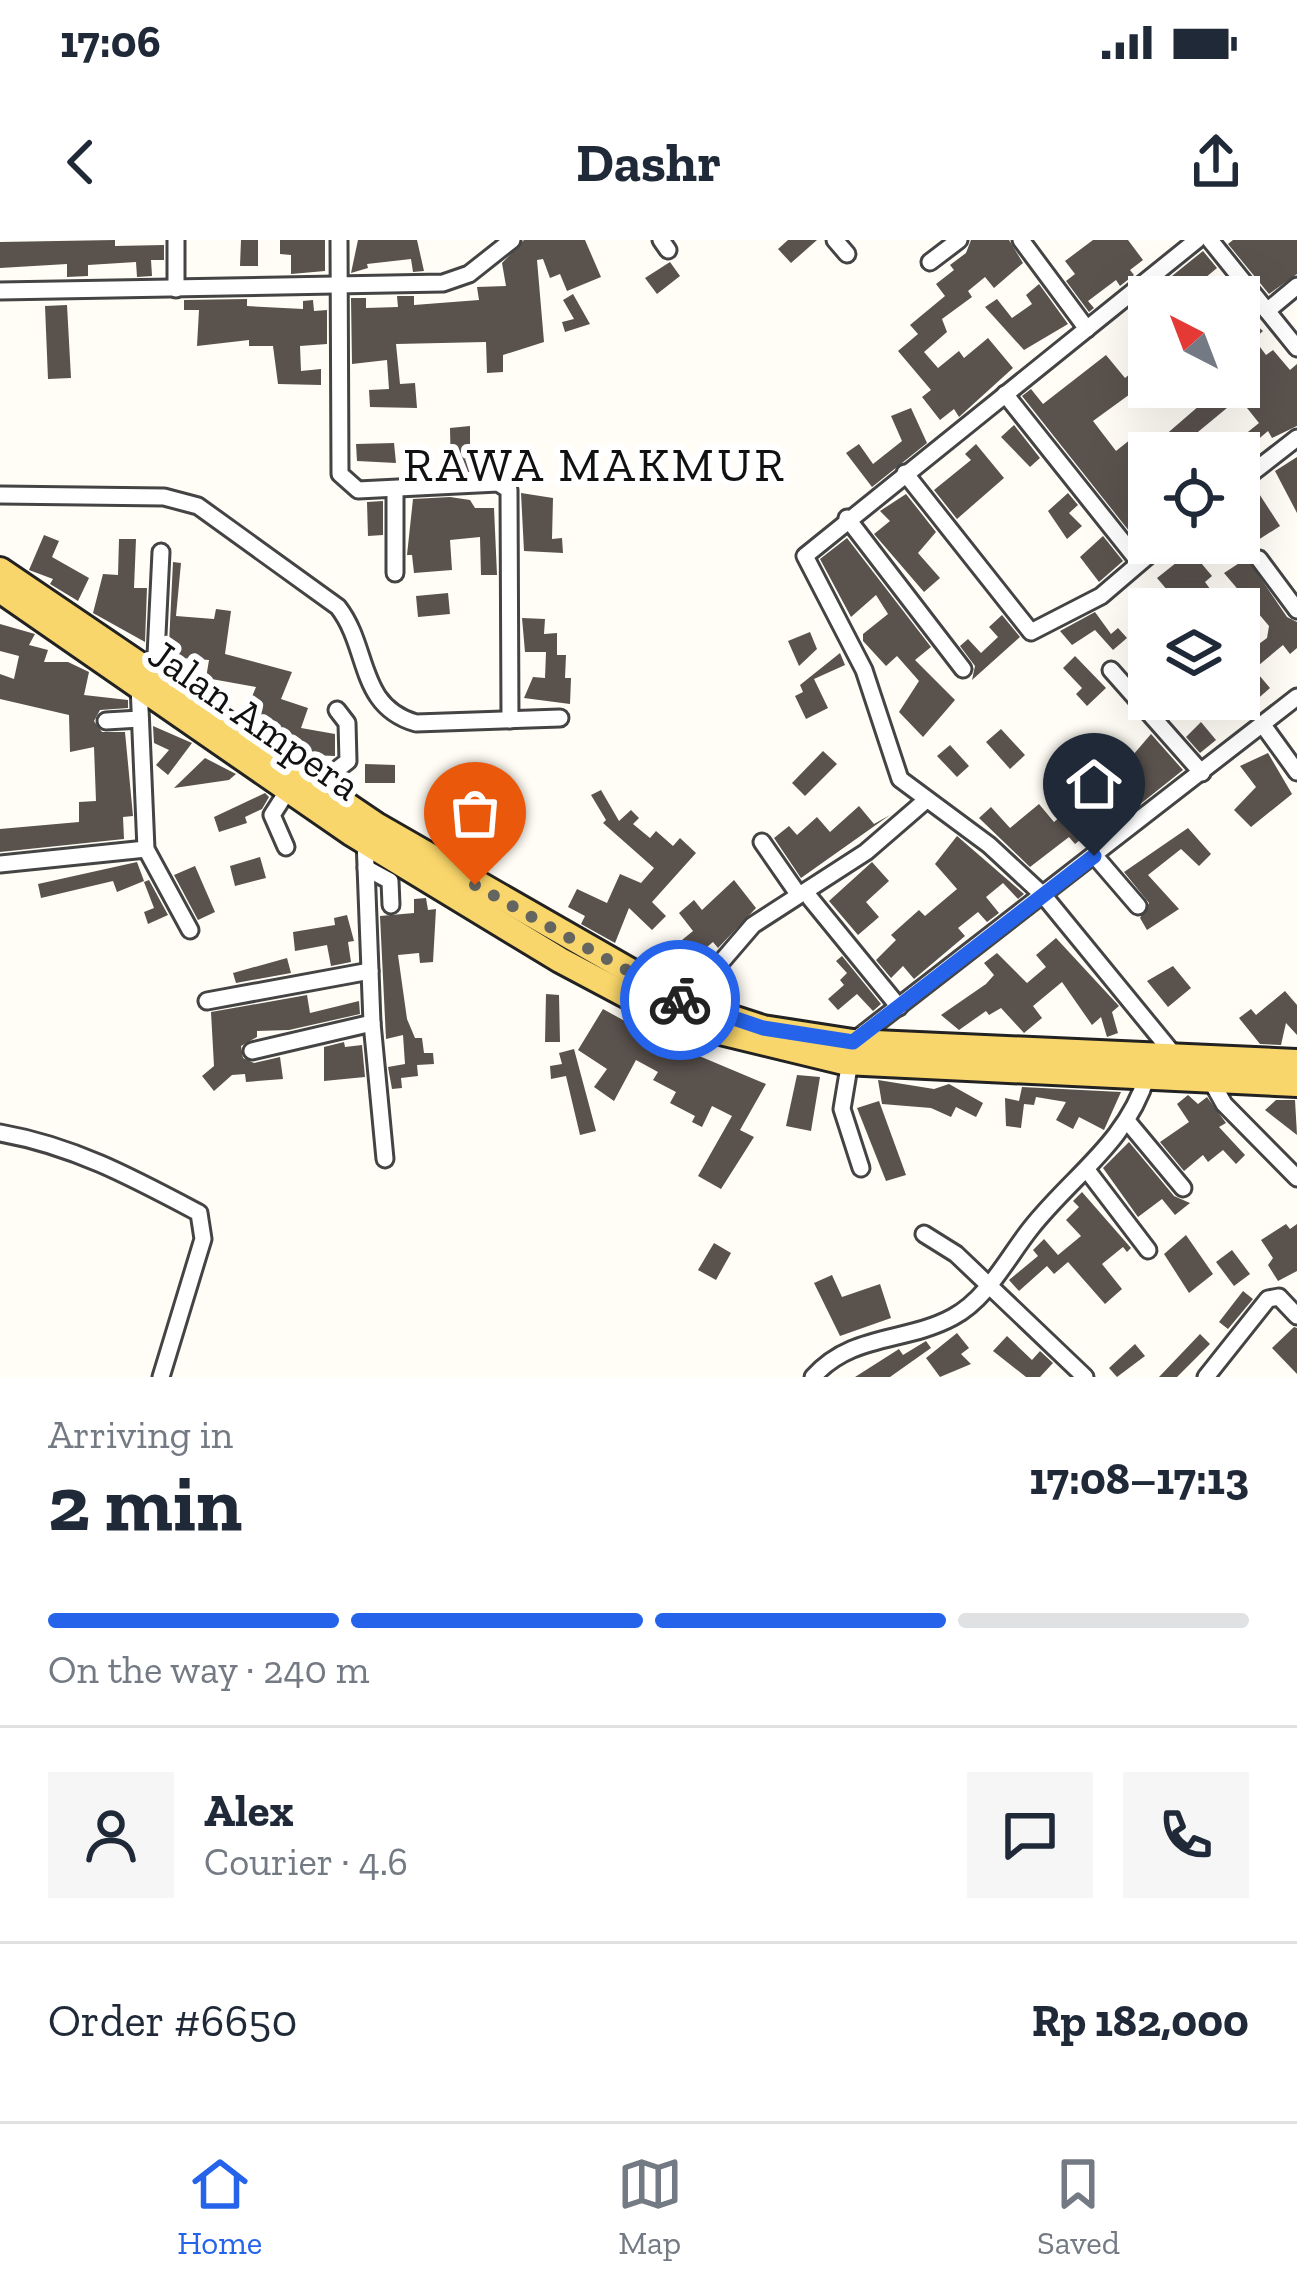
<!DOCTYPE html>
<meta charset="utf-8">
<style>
:root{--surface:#fff;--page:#f6f6f7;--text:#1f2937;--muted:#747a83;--line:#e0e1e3;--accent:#2563eb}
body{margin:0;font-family:"Zilla Slab",serif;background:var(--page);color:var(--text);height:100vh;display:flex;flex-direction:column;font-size:45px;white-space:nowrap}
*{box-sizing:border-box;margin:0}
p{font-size:39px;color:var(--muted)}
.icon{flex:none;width:66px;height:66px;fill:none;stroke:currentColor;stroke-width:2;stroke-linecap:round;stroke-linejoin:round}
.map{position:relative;height:1137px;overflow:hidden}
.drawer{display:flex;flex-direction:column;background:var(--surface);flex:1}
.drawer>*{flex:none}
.needle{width:78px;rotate:318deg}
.controls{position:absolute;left:1128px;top:36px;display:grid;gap:24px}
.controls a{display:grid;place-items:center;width:132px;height:132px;border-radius:0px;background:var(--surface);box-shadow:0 12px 48px #0002;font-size:60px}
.pin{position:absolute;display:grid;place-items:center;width:102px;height:102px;color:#fff;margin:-123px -51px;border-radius:50% 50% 50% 0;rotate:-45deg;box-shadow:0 0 12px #0007}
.pin .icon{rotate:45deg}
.courier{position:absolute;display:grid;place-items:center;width:120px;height:120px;margin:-60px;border:9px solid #2563eb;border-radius:50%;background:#fff;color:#222;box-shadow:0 3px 15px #0007}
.overview em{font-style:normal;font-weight:700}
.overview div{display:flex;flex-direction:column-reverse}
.overview{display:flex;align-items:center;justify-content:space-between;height:204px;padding:0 48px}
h1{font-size:78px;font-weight:700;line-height:90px}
.bar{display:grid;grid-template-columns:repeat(4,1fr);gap:18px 12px;align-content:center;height:144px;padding:0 48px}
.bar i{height:15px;border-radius:9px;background:var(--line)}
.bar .current{background:var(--accent)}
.bar p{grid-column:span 4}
.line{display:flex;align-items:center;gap:30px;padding:0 48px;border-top:3px solid var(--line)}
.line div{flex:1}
.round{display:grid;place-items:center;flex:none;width:126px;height:126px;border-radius:0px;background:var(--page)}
.status{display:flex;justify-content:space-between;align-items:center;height:84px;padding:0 60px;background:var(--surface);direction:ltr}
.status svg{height:33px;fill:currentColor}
header{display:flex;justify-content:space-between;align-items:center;height:156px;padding:0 48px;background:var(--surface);font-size:54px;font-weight:700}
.menu{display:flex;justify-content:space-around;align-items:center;height:168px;border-top:3px solid var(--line);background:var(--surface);font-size:33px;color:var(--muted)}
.menu a{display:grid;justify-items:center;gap:6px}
.menu .current{color:var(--accent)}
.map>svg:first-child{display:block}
</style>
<div class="status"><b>17:06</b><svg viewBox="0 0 49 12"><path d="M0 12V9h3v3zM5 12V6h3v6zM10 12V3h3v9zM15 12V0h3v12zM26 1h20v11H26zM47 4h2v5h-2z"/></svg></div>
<header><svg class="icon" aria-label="back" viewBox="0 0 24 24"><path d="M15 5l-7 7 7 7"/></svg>Dashr<svg class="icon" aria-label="share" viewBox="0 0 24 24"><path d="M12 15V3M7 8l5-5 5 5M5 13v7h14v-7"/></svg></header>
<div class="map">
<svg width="1297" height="1137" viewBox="0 0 1297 1137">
<rect width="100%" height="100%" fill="#fffdf5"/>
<g fill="#5a524d">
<polygon points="115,0 115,6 164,5 164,20 151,20 152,36 137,37 136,22 88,25 88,36 67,37 67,24 0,28 0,2"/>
<polygon points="241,0 258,0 258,26 240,26"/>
<polygon points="280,0 325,0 325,31 291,34 291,15 280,14"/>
<polygon points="358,0 417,0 424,31 413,32 411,19 367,24 368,28 351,33"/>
<polygon points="524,0 585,0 601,37 567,51 560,34 550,38 543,19 537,20 544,102 503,115 503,132 487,133 486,102 396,104 400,144 415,143 417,168 370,167 369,150 389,149 387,120 352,124 351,58 366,58 366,68 398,67 397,56 414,56 414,65 479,60 477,47 506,46 502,23"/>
<polygon points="788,0 817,0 791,23 778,9"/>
<polygon points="971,0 1009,0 1023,23 994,48 985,37 968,51 972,57 942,79 947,92 924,112 938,128 959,111 964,118 988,98 1013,128 959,177 954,169 940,180 922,157 931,150 898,111 918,94 910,85 945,56 936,44 954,30 950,25 966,13"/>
<polygon points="1093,0 1128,0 1143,20 1130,30 1134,35 1120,46 1116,40 1088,61 1094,68 1089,72 1066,41 1075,34 1065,21"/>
<polygon points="1233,0 1297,0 1297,34 1269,54 1228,4"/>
<polygon points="1203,11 1217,28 1205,38 1221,57 1180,57 1167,40"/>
<polygon points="670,22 680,36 657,54 645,38"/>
<polygon points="1039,44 1068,84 1024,110 985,67 997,59 1012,78 1032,64 1026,55"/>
<polygon points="573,54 590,84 565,92 562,82 574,79 563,60"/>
<polygon points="247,59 247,66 303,69 303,61 313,60 314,71 327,70 327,104 300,106 301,131 321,129 321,145 278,144 273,106 249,106 249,100 197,106 199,70 184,70 184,60"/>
<polygon points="67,65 71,138 48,139 45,66"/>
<polygon points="1239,70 1263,91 1254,99 1266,115 1273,110 1290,130 1297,124 1297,186 1272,198 1268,191 1248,208 1251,219 1239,228 1239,213 1222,213 1259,183 1239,158 1181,206 1186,213 1149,213 1149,299 1141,306 1022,156 1031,149 1043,164 1106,115 1125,138 1141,125 1149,135 1149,151 1142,156 1137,149 1093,181 1116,211 1136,195 1148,210 1200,165 1184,147 1239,147"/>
<polygon points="911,168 927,203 872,247 846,213 859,204 873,224 902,201 891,176"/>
<polygon points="1014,185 1040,218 1030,227 1001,197"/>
<polygon points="470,186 470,232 451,233 450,188"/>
<polygon points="394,203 396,223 357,221 356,204"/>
<polygon points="976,204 1004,238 957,279 934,250 971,220 965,214"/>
<polygon points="1297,217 1297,273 1275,231"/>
<polygon points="1256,249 1280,286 1255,302 1239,278 1239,260"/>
<polygon points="521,253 553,258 552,299 562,298 563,313 524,311"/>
<polygon points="1068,253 1078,265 1069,273 1082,286 1067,299 1048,271"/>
<polygon points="906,254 936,292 918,313 940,338 924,352 874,294 890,281 880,271"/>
<polygon points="450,257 470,260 475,268 494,268 497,335 481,335 480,297 450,300 452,330 414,333 412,315 407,315 413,259"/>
<polygon points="383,261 383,295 368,296 367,262"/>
<polygon points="44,295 59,301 52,317 89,338 78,361 50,344 53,339 29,330"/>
<polygon points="1103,296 1123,321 1099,342 1080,317"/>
<polygon points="847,298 931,407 915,420 955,460 923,497 899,472 919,441 897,416 886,426 863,401 863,394 888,374 876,355 851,377 820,319"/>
<polygon points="119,299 136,299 134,348 147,348 145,402 93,373 103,334 118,335"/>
<polygon points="1191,311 1212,336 1205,342 1213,353 1202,361 1194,351 1179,364 1157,338"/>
<polygon points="1247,318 1287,377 1297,382 1297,408 1290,414 1283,405 1259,425 1248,412 1267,398 1269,386 1224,333"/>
<polygon points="173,322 181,323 176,376 214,379 216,369 231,371 225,414 292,432 281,459 308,468 301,488 335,494 335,516 309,515 310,508 275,496 244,476 256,447 206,438 209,420 181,418 181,425 168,424"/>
<polygon points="448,353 450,374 418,377 416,356"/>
<polygon points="1095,372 1111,394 1118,388 1127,398 1113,410 1095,390 1072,405 1060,391"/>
<polygon points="1002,375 1020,397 972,440 975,426 960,406 968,399 981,413 998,397 989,387"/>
<polygon points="522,378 545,379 544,394 557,393 557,415 566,415 565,438 571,438 570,464 524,458 533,437 545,438 546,412 525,412"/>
<polygon points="0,384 35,394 29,405 48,410 44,422 68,422 89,432 84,455 128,460 128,468 100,470 94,481 102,492 125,492 133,576 123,577 124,599 0,612 0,589 79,582 79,562 96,561 94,507 70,512 69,475 0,459 0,434 14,439 19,416 0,411"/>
<polygon points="810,392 817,409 799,426 788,401"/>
<polygon points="840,413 845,425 814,439 828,468 806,479 795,456 803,452 800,445"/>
<polygon points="1075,416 1106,448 1087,466 1076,454 1082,448 1063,428"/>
<polygon points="1253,428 1270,448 1254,462 1239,444"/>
<polygon points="1201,482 1216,500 1200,513 1186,497"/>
<polygon points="153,486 192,503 168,535 156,525 169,510 154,503"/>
<polygon points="1001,489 1025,515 1010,529 986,502"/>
<polygon points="1151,494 1183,530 1129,573 1123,566 1075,604 1069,597 1030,627 979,578 991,567 1010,588 1039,564 1054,582 1078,562 1085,571 1119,541 1115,536"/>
<polygon points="950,505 969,526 957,537 937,516"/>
<polygon points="823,511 837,524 805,556 792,543"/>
<polygon points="1268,513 1292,554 1251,587 1234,570 1256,547 1240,526"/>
<polygon points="205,518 236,534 229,540 174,548"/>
<polygon points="365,524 395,525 395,543 365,543"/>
<polygon points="601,550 619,581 631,570 639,578 633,584 650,598 656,591 673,606 680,598 696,613 652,662 666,676 652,690 629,668 615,703 581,684 585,676 568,667 577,649 607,663 620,634 641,643 654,628 603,583 606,580 591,555"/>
<polygon points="265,553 269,557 262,569 245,577 247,583 219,592 214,577"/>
<polygon points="859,566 874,584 890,575 801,638 774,598 789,586 797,595 817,577 830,592"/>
<polygon points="1188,588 1211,614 1199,626 1181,609 1148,635 1179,669 1147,690 1140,678 1149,663 1124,632"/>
<polygon points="957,596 1024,654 1018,659 1003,643 986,657 999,673 987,682 978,672 958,688 965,696 914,739 903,726 891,738 876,720 896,700 891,695 919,670 925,676 957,649 935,624"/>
<polygon points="260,617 266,638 235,646 230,626"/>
<polygon points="137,622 144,641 117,652 113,641 41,658 38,644"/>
<polygon points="872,622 889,641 866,662 879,677 858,695 829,661"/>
<polygon points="195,626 215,672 198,680 174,635"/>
<polygon points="149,640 168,675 148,684 144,672 154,668 144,642"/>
<polygon points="734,640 756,668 718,708 713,702 695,717 682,700 693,691 679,673 694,660 702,670"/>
<polygon points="426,658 428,670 436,669 433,722 420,723 419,713 398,715 407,779 415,798 422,798 424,813 433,813 434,824 417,825 418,836 401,838 402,848 392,849 388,827 405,824 403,795 386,799 380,676 414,673 414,659"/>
<polygon points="347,675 354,701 348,702 351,722 331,726 327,705 295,711 293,692 335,685 334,678"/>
<polygon points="1056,698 1119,766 1112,772 1118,793 1107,797 1101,777 1092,785 1062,742 1033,766 1042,778 1024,793 1001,768 989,775 986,771 959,790 941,775 986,744 994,735 984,723 997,713 1027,743 1046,727 1036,715"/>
<polygon points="842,716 881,764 873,771 857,754 838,770 828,759 844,745 840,740 847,733 836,721"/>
<polygon points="287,718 291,733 236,743 233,733"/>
<polygon points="1173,726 1191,748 1168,767 1147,741"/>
<polygon points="1285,751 1297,765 1297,795 1286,783 1281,805 1260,804 1239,778 1251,769 1256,775"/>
<polygon points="546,754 559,755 560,802 545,802"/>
<polygon points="307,755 310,773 359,761 360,774 289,790 257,791 257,797 241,806 243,818 254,823 280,817 283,839 246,842 245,834 232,835 214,851 202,836 214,826 211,772"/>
<polygon points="603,769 632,785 634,779 651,787 646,798 670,811 673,805 766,844 740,890 754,897 721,949 698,936 732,876 712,866 702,887 692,882 695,876 670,863 676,852 653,840 658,832 636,820 614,861 594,847 607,829 578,810"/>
<polygon points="344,802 345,807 362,805 365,837 324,841 324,807"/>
<polygon points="574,809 596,891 580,895 566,836 551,839 550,826 562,824 559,813"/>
<polygon points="797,835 820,837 811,891 786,886"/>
<polygon points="878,840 934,849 949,844 983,863 976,877 956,867 951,877 931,868 882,864"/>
<polygon points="1022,847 1121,852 1104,890 1079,877 1073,889 1056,880 1066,862 1036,857 1034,865 1024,864 1021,888 1006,886 1005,858 1019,861"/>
<polygon points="1188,855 1198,864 1207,857 1226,883 1219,887 1245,915 1236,924 1223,910 1208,922 1203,915 1184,931 1160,902 1189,882 1177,864"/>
<polygon points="1276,860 1295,860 1297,895 1265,870"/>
<polygon points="879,861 906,935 886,941 857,868"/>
<polygon points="1129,902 1174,956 1190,963 1175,975 1162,959 1138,977 1103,928"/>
<polygon points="1082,952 1131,1008 1127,1012 1123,1007 1102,1024 1122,1049 1105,1064 1068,1022 1054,1034 1047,1026 1019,1051 1009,1040 1038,1016 1033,1010 1044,999 1058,1015 1081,996 1066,980 1079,967 1073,961"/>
<polygon points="1286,984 1290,989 1297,984 1297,1031 1278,1041 1268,1025 1273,1018 1261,1000"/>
<polygon points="1186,995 1213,1034 1189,1053 1164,1014"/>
<polygon points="714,1003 731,1013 716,1040 698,1030"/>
<polygon points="1232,1010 1250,1034 1234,1046 1216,1022"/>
<polygon points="832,1035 842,1057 880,1044 891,1078 840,1096 814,1043"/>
<polygon points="1243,1051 1253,1059 1228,1089 1219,1082"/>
<polygon points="1294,1087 1297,1088 1297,1134 1272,1108"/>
<polygon points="957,1093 969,1108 961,1114 971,1124 940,1137 926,1118"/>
<polygon points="1200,1094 1210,1104 1177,1137 1159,1137"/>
<polygon points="1007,1096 1032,1120 1040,1111 1053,1123 1040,1137 1026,1137 993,1111"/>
<polygon points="926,1101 931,1108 890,1137 855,1137 899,1109 903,1115"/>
<polygon points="1135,1104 1145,1116 1117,1137 1109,1128"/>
</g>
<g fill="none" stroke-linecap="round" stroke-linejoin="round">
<g stroke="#444" stroke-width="21">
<g id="street">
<polyline points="339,0 340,234 358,250 498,243 509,250 510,480"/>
<polyline points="661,0 668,10"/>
<polyline points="835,0 847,14"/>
<polyline points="1021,0 1087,89"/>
<polyline points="1210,0 1297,108"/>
<polyline points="930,22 959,0"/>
<polyline points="176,49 176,0"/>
<polyline points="0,51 443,43 469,34 512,0"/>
<polyline points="1267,71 1297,46"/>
<polyline points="1005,154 1139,322"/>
<polyline points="905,233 1031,392 1101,356 1163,303"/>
<polyline points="1239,243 1297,198"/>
<path d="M0,255L164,257L198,266L338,367C370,408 357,466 416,483L560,478"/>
<polyline points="847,278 963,429"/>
<polyline points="1259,319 1297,370"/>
<polyline points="395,333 395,249"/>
<polyline points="1111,430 1202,533"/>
<polyline points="155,436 161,312"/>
<polyline points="139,445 146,609 190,690"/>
<polyline points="106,481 140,479"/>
<polyline points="1263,485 1297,532"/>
<polyline points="330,555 339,528 348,521 347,483 337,470"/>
<polyline points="365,600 372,783 385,919"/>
<polyline points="762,602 798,654"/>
<polyline points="286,607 272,575 288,550"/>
<polyline points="1095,616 1138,666"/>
<polyline points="0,624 146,609"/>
<polyline points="366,628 390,641 391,665"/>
<polyline points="810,658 899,767"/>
<polyline points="207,761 370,731"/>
<polyline points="686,763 753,685 866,612 925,561"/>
<polyline points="855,800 1297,457"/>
<polyline points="252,811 372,783"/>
<polyline points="1175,816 1044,656 989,605 900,539 864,430 805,316 1197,0"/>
<polyline points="850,821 842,869 861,928"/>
<polyline points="1209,837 1224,864 1297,938"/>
<polyline points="1128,882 1183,948"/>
<path d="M0,893C74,906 133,938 199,973L203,999L161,1137"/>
<polyline points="1087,930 1148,1010"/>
<polyline points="924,994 956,1014 1085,1137"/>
<path d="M813,1137C852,1093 905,1103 953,1077C988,1058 1007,1018 1031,988C1073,935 1126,903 1147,836"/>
<polyline points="1206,1137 1268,1059 1279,1057 1297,1076"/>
</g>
</g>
<g stroke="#222" stroke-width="30">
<g id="primary">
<polyline points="0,330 376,585 686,763 763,788 853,802 1297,822"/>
<polyline points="0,350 351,593 560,720 675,781 844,822 1297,844"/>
</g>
</g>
<use href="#street" stroke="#fff" stroke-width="15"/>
<use href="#primary" stroke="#f9d66b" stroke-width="24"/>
</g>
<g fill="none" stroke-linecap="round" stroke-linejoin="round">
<polyline stroke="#646461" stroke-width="12" stroke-dasharray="0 21.6" points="475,645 680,760"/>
<polyline stroke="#2563eb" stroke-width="15" points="680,760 763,788 853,802 1094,616"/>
</g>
<g text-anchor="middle" stroke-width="12" stroke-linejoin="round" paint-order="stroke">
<g font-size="42" fill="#111" stroke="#fff">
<text transform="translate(255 479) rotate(35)" y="15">Jalan Ampera</text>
</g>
<g font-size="48" letter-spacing="3" fill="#111" stroke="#fff">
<text x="595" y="241">RAWA MAKMUR</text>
</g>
</g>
</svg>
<div class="controls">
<a><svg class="needle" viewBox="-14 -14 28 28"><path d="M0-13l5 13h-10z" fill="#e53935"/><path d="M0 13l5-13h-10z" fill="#747a83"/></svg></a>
<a><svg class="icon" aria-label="locate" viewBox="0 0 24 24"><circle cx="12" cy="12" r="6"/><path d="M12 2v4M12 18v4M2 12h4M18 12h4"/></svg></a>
<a><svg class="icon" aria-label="layers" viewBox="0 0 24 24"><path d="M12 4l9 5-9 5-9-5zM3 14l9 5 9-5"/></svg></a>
</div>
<div class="pin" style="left:475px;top:645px;background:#ea580c"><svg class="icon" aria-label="bag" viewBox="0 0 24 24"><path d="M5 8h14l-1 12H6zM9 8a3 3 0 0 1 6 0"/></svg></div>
<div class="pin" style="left:1094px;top:616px;background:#1f2937"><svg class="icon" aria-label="home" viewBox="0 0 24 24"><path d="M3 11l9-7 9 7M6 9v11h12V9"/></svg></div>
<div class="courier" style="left:680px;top:760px"><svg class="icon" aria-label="bike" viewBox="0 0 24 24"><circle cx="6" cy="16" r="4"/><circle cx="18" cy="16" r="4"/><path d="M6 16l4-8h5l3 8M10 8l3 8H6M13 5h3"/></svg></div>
</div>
<section class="drawer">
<div class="overview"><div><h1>2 min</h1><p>Arriving in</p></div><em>17:08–17:13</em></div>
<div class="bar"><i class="current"></i><i class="current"></i><i class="current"></i><i></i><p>On the way · 240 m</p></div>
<div class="line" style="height:216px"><a class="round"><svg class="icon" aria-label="person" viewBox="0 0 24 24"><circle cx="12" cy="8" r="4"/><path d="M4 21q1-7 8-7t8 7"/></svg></a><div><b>Alex</b><p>Courier · 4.6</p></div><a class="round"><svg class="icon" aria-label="chat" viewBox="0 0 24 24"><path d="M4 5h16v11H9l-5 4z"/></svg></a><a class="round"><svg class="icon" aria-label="phone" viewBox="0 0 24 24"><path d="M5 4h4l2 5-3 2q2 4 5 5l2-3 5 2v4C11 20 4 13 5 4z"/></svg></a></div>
<div class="line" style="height:156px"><div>Order #6650</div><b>Rp 182,000</b></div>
</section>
<nav class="menu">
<a class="current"><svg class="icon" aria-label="home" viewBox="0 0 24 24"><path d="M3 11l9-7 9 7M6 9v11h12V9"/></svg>Home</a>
<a><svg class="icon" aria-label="map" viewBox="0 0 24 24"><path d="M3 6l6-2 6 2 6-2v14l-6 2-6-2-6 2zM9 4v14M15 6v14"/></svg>Map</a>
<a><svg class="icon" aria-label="saved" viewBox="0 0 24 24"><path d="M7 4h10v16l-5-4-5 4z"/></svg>Saved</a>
</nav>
